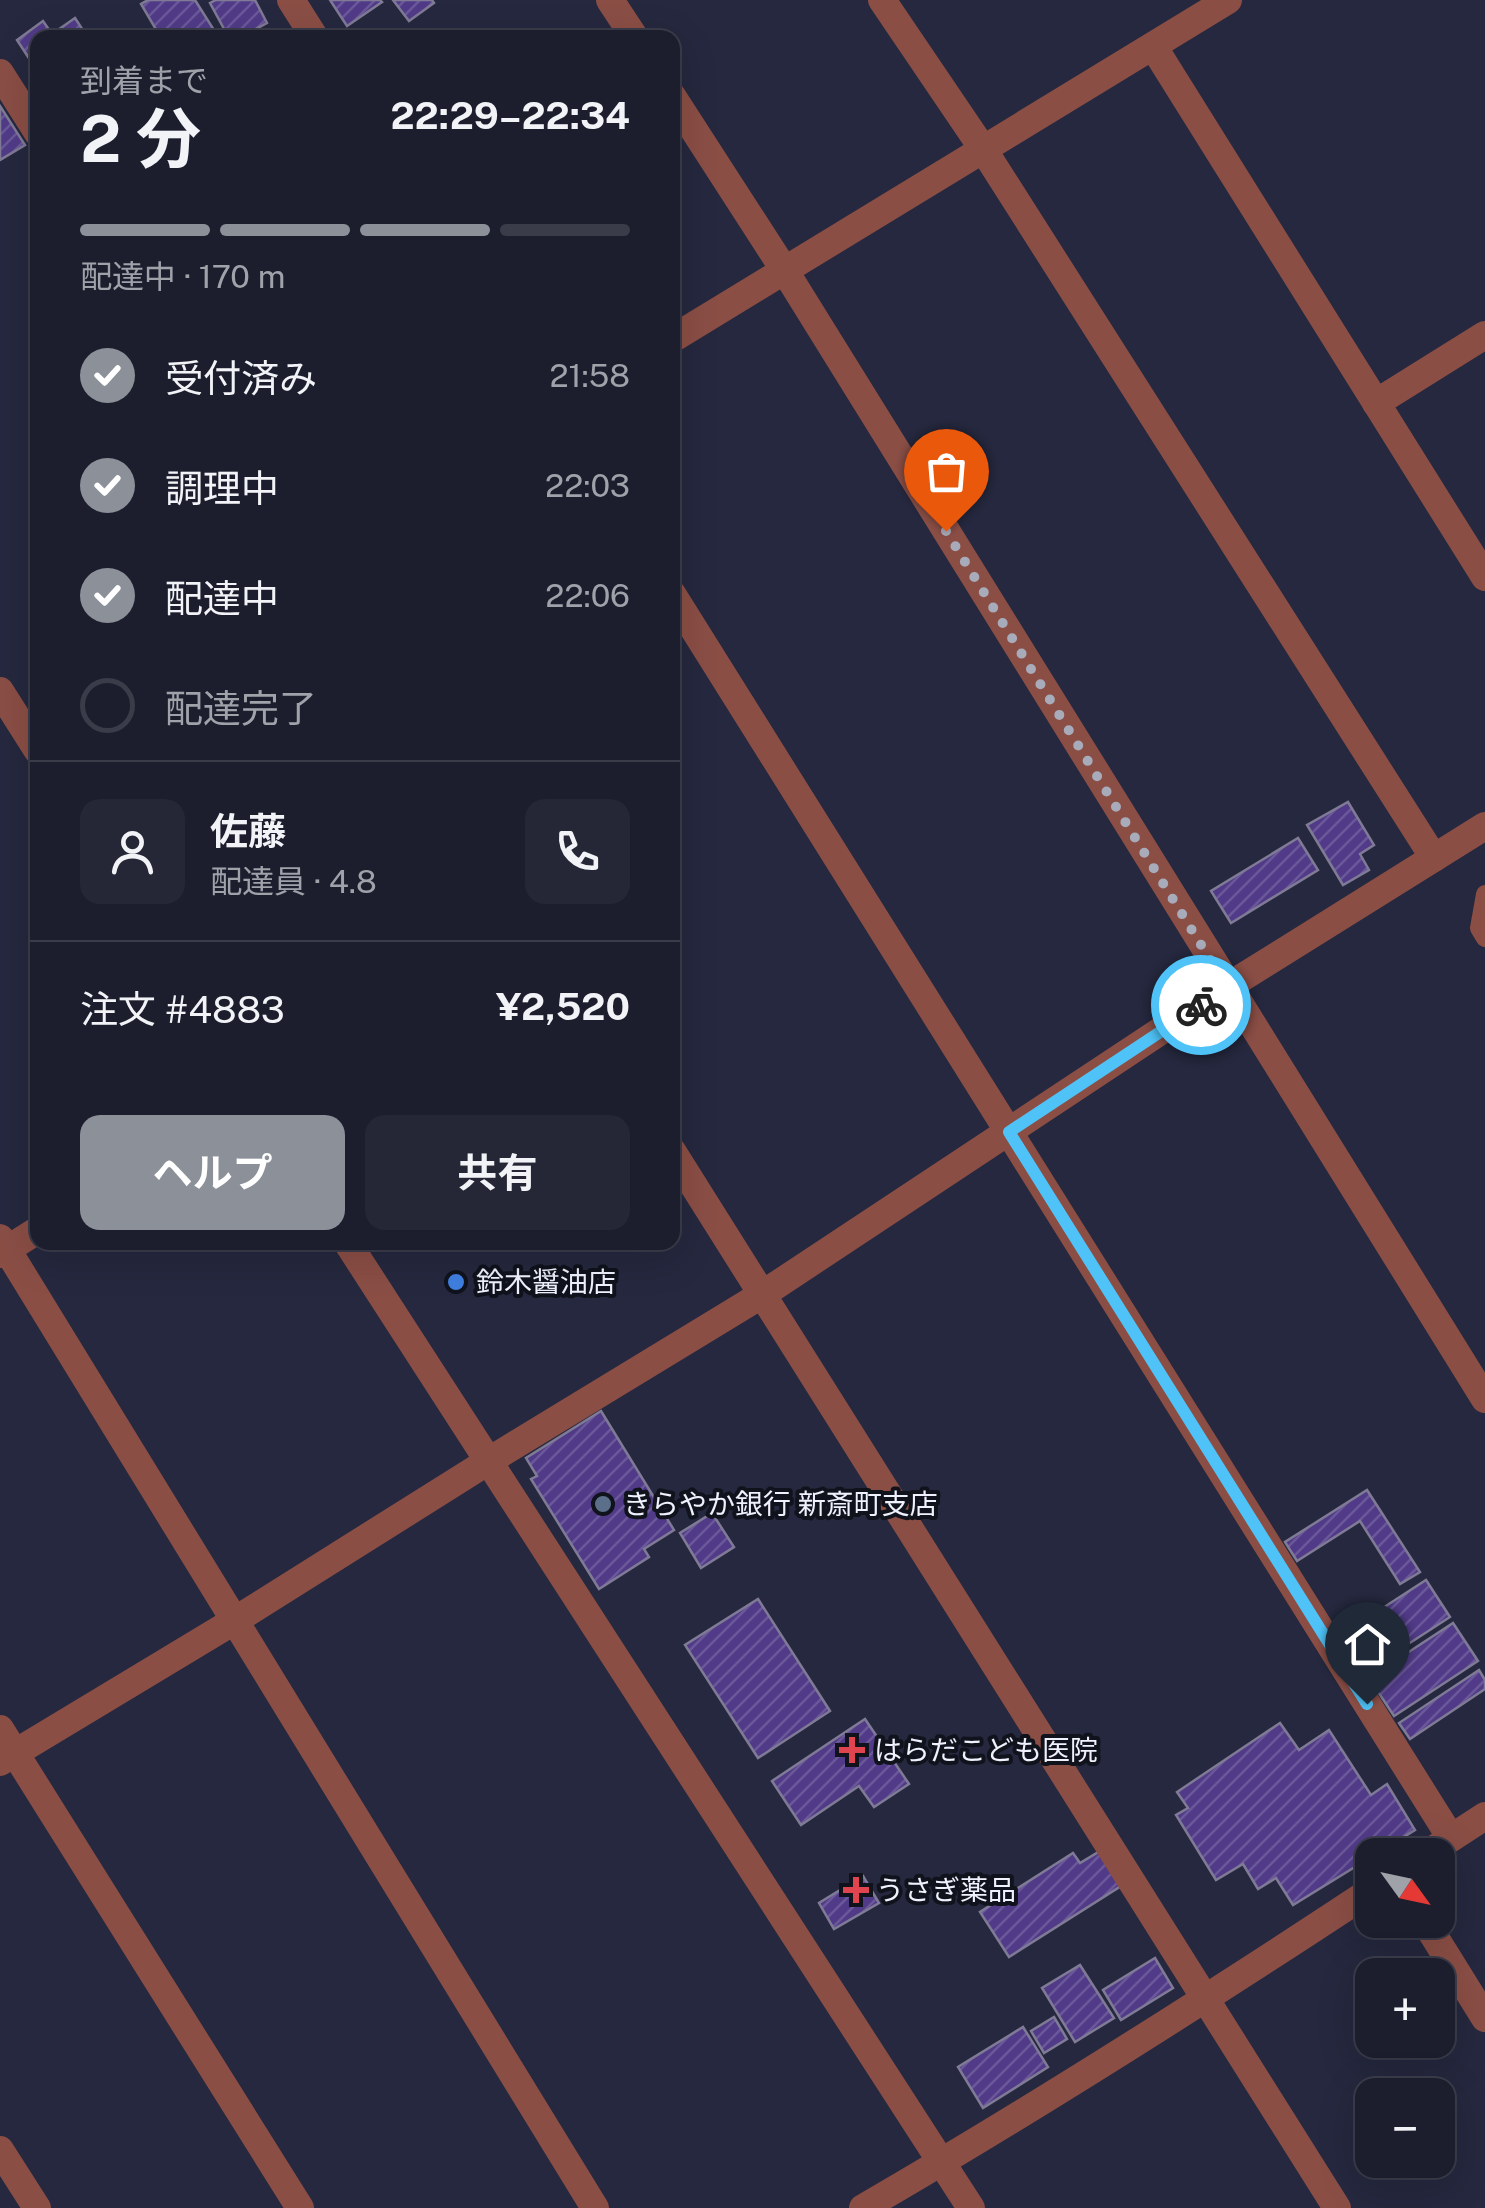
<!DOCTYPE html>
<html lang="ja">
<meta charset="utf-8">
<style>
:root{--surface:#1c1e2e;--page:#252736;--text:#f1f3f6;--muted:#a0a2aa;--line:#3a3c4a;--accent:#8c9099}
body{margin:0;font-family:"Public Sans","Noto Sans JP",sans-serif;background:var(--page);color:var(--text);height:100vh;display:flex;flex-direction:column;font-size:38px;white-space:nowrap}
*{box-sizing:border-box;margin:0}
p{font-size:32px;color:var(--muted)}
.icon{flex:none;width:55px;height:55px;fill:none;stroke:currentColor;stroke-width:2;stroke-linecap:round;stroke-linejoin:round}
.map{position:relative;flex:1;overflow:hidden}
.panel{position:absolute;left:30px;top:30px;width:650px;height:1220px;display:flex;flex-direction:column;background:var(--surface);border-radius:20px;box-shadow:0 10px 40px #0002,0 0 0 2px var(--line)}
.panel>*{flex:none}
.needle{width:65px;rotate:123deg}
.fabs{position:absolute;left:1355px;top:1838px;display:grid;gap:20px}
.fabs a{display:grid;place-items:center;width:100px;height:100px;border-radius:20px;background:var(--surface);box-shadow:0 10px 40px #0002,0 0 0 2px var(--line);font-size:50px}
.pin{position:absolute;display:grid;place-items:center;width:85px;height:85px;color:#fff;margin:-102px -42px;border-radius:50% 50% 50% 0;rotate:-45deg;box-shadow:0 0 10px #0007}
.pin .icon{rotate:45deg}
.courier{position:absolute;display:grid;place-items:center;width:100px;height:100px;margin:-50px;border:8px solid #4fc3f7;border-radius:50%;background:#fff;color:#222;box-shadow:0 2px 12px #0007}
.overview em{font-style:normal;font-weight:700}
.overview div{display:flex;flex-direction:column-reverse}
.overview{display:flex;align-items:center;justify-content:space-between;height:170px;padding:0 50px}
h1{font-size:65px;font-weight:700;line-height:75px}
.bar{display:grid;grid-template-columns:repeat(4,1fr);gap:15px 10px;align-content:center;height:120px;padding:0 50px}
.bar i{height:12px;border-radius:8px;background:var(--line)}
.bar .current{background:var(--accent)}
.bar p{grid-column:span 4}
.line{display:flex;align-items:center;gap:25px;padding:0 50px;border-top:2px solid var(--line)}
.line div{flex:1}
.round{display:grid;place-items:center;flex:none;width:105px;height:105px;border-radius:20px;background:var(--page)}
ol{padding:0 50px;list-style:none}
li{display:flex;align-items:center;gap:30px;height:110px}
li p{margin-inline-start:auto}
li .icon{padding:10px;border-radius:50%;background:var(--accent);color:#fff;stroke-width:4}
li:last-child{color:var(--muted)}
li i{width:55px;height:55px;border:5px solid var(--line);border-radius:50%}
.cta{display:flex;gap:20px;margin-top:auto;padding:20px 50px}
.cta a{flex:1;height:115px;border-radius:20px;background:var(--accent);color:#fff;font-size:40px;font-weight:700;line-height:115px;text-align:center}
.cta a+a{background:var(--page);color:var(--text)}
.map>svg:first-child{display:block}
</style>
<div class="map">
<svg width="1485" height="2208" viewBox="0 0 1485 2208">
<defs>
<pattern id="building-hatch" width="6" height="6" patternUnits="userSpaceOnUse" patternTransform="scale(2.5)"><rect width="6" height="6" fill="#513b88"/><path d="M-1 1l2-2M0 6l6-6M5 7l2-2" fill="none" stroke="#6a589a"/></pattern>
</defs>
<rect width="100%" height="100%" fill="#25283e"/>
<g fill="url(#building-hatch)" stroke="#7f7a95" stroke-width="2.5">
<polygon points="148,0 195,0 214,30 201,38 161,38 141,4"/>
<polygon points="216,0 255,0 267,23 239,38 229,38 210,3"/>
<polygon points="330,0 380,0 382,2 347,26"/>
<polygon points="393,0 432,0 434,3 409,21"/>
<polygon points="75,18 88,38 38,38 38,72 17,40 43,21 52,34"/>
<polygon points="0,106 25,145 0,160"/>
<polygon points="1348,802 1374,845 1360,854 1369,870 1343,885 1307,825"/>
<polygon points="1298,838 1318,870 1231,923 1211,891"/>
<polygon points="601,1411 674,1530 644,1549 649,1557 599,1589 531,1479 537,1476 526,1458"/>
<polygon points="1367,1490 1420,1572 1400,1584 1360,1521 1297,1561 1285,1542"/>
<polygon points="712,1513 734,1547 701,1568 680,1533"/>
<polygon points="1426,1580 1450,1617 1365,1672 1341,1635"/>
<polygon points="758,1599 830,1711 758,1758 685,1645"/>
<polygon points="1453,1623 1478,1661 1394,1716 1369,1678"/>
<polygon points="1479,1670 1485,1680 1485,1689 1410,1739 1399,1723"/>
<polygon points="865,1719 909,1784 874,1807 859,1786 801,1825 772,1781"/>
<polygon points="1280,1723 1299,1750 1329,1730 1371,1795 1387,1784 1415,1830 1293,1905 1276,1878 1258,1889 1243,1864 1216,1880 1176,1815 1188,1808 1177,1792"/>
<polygon points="1100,1851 1121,1886 1009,1957 980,1912 1073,1853 1080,1863"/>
<polygon points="863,1876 879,1903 834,1929 819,1903"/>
<polygon points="1155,1958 1173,1988 1121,2020 1103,1990"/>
<polygon points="1080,1965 1114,2018 1075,2042 1042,1988"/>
<polygon points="1054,2017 1067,2039 1044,2053 1031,2031"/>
<polygon points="1023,2027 1048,2067 983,2108 958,2067"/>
</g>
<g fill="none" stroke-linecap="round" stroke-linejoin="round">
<polyline stroke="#8a4e45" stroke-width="18" points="1485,894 1479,928 1485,938"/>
<g stroke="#8a4e45" stroke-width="28">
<polyline points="291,0 315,38"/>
<polyline points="610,0 635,38"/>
<polyline points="882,0 983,149 1434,858"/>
<polyline points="1153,46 1485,577"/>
<polyline points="0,73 38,133"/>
<polyline points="672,96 785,271 1485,1399"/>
<polyline points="672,339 1228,0"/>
<polyline points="1376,403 1485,335"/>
<polyline points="672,594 1451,1838"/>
<polyline points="672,1151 1337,2208"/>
<polyline points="0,1238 595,2208"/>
<polyline points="0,1254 38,1230"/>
<polyline points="0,1729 300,2208"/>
<polyline points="0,1762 234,1621 487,1462 763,1294 1227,987 1485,826"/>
<polyline points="1425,1855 1485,1816"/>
<polyline points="1424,1920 1485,2018"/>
<polyline points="0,2150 37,2208"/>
<path d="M863,2208C1036,2108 1205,2000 1372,1890"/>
</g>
<g stroke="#8a4e45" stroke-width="28">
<polyline points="0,691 38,751"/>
<polyline points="347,1242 971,2208"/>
</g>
</g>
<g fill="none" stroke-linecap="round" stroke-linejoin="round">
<polyline stroke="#a8abba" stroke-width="10" stroke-dasharray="0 18" points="946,531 1227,987 1201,1005"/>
<polyline stroke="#4fc3f7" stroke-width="12" points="1201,1005 1009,1132 1367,1704"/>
</g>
<circle fill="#3f7fe0" stroke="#10121c" stroke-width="4" cx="456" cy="1282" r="10"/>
<circle fill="#5c6f8a" stroke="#10121c" stroke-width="4" cx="603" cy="1504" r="10"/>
<g fill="#e0444e" stroke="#10121c" stroke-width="4">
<path d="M847 1735h10v10h10v10h-10v10h-10v-10h-10v-10h10z"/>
<path d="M851 1875h10v10h10v10h-10v10h-10v-10h-10v-10h10z"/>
</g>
<g text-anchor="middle" stroke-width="8" stroke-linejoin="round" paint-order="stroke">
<g font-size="28" fill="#eff1fd" stroke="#10121c" text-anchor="start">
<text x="476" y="1292">鈴木醤油店</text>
<text x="623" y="1514">きらやか銀行 新斎町支店</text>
<text x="874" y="1760">はらだこども医院</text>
<text x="876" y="1900">うさぎ薬品</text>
</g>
</g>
</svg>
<div class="fabs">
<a><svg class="needle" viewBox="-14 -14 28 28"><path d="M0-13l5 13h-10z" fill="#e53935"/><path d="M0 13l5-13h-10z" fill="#a0a2aa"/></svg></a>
<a>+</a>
<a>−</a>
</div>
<div class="pin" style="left:946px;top:531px;background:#ea580c"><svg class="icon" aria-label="bag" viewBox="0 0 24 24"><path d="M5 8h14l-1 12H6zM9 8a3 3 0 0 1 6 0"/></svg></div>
<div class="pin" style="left:1367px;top:1704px;background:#1f2937"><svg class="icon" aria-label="home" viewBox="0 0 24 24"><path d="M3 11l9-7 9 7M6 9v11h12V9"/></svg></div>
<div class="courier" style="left:1201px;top:1005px"><svg class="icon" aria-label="bike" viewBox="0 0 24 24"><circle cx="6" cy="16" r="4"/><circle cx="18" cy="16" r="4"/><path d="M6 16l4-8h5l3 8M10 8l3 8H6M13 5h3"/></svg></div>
<section class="panel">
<div class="overview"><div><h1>2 分</h1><p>到着まで</p></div><em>22:29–22:34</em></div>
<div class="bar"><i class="current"></i><i class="current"></i><i class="current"></i><i></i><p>配達中 · 170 m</p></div>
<ol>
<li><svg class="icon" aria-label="check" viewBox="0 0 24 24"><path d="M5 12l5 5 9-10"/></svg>受付済み<p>21:58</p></li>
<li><svg class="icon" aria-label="check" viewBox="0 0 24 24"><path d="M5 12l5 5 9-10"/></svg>調理中<p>22:03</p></li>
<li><svg class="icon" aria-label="check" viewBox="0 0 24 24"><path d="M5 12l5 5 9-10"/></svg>配達中<p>22:06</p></li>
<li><i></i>配達完了</li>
</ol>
<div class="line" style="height:180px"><a class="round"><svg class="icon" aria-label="person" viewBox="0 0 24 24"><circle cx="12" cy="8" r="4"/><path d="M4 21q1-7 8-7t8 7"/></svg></a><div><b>佐藤</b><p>配達員 · 4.8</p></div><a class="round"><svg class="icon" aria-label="phone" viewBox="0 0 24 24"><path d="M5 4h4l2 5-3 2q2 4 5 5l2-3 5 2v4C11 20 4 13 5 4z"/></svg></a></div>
<div class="line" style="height:130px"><div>注文 #4883</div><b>¥2,520</b></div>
<div class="cta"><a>ヘルプ</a><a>共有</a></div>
</section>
</div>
